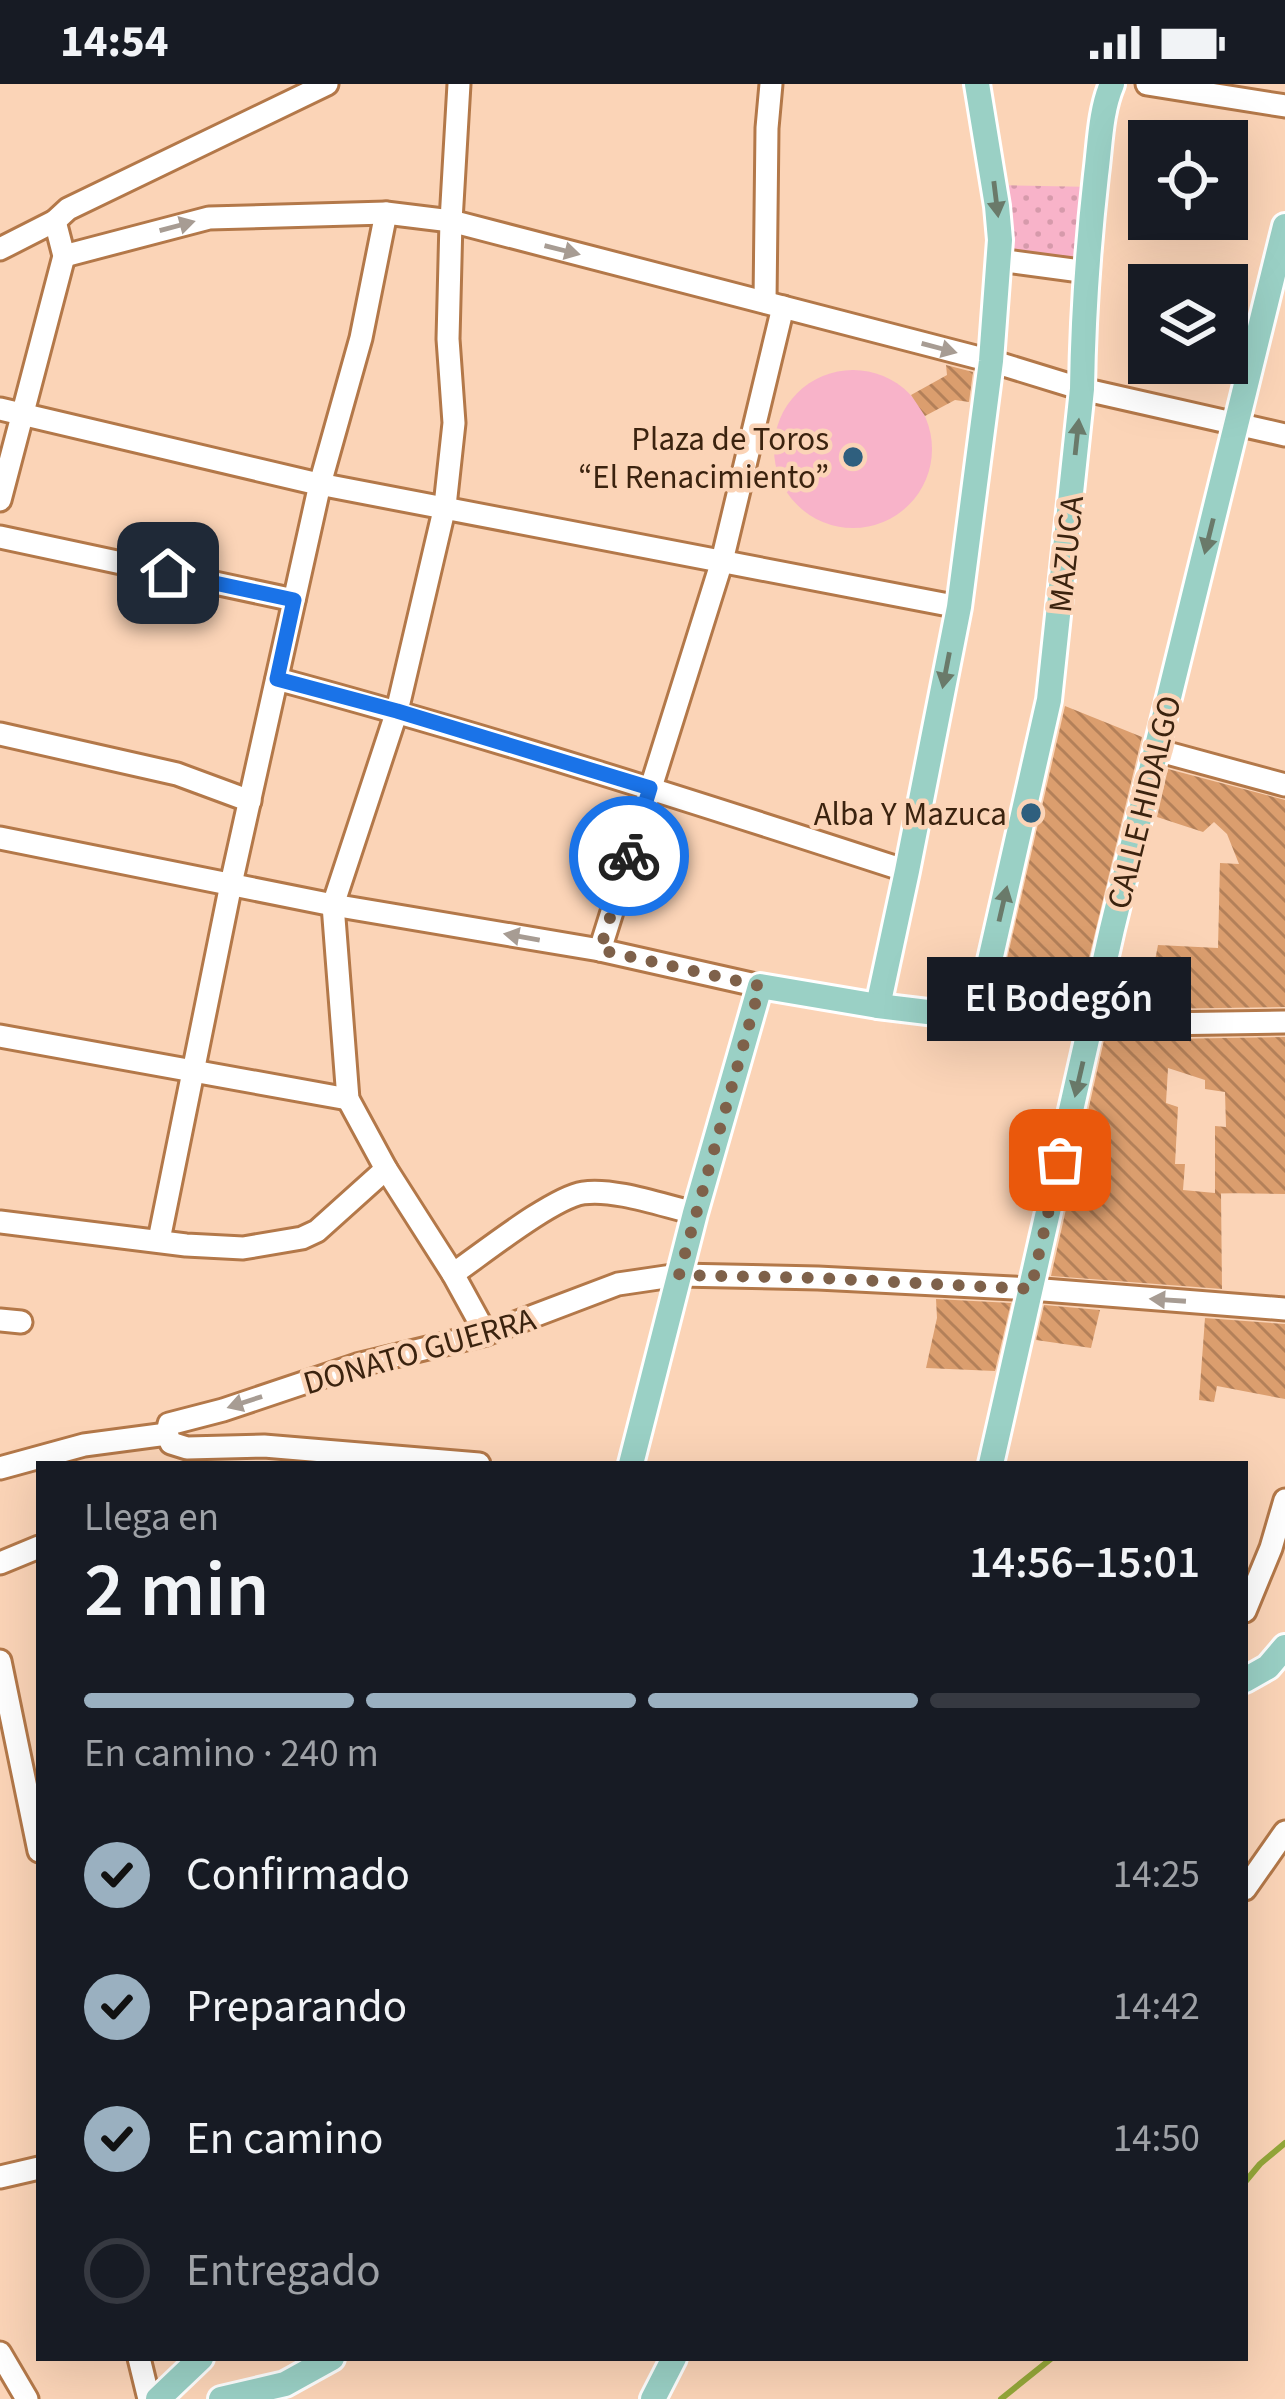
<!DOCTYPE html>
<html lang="es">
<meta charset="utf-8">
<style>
:root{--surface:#171b24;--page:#20242c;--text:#f1f3f6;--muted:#9ea1a6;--line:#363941;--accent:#9ab0c0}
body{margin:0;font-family:"Source Sans 3",sans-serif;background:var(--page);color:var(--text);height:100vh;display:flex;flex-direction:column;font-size:45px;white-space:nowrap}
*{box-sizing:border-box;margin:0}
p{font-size:39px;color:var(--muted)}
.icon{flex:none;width:66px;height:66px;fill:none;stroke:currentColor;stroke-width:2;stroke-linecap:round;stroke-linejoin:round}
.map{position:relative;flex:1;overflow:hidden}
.sheet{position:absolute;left:36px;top:1377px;width:1212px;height:900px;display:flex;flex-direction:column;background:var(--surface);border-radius:0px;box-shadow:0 12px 48px #0002}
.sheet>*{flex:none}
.buttons{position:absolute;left:1128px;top:36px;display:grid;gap:24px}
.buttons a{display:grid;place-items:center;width:120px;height:120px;border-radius:0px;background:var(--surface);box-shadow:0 12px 48px #0002;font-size:60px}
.pin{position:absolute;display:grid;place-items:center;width:102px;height:102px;color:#fff;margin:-51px;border-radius:24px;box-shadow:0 6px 18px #0006}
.courier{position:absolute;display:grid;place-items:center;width:120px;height:120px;margin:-60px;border:9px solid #1a73e8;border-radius:50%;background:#fff;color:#222;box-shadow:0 3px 15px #0007}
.bubble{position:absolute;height:84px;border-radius:0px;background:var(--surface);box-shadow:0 12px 48px #0002;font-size:39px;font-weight:600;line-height:84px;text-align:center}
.overview em{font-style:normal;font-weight:600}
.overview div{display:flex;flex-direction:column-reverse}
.overview{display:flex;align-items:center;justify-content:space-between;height:204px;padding:0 48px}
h1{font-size:78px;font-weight:600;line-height:90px}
.bar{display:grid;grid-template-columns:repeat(4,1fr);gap:18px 12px;align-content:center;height:144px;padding:0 48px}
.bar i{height:15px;border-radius:9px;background:var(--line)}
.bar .on{background:var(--accent)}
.bar p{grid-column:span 4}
ol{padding:0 48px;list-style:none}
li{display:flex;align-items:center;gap:36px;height:132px}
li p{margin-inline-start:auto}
li .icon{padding:12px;border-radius:50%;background:var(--accent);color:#111;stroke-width:4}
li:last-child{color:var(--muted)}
li i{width:66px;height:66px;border:6px solid var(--line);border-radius:50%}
.status{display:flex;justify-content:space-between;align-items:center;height:84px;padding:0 60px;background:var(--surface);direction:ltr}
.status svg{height:33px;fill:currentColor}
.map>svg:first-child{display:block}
</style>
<div class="status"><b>14:54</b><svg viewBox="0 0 49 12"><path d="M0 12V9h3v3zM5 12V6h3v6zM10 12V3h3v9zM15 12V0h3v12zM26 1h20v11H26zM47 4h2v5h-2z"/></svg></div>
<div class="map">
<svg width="1285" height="2315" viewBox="0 0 1285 2315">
<defs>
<pattern id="park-dots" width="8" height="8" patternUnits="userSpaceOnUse" patternTransform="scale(3)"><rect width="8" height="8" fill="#f8b3c9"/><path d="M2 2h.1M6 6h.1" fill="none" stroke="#d69aab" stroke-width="1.8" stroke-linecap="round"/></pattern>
<pattern id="building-back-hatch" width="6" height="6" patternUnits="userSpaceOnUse" patternTransform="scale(3)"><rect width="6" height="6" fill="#db9e6e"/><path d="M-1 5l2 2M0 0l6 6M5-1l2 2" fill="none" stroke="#b38059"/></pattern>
</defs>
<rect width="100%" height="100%" fill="#fbd4b7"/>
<circle fill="#f8b3c9" cx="853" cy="365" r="79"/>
<polygon fill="url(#park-dots)" points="994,101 1095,103 1088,180 999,169"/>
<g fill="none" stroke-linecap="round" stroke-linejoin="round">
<g stroke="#94a739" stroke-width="6">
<polyline points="1245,2098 1260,2080 1285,2059"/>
<polyline points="1001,2315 1052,2274"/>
</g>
</g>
<g fill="url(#building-back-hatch)" fill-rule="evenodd">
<polygon points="946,281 973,288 969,318 955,316 925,332 911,311 947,291"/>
<polygon points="1065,622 1142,653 1077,924 1001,901"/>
<polygon points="1168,685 1285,716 1285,923 1150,925 1149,907 1158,861 1218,864 1220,779 1239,780 1227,750 1214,738 1203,748 1157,733"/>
<path d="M1285,953V1110L1218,1109H1221L1222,1205L1051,1192L1104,956ZM1168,984L1205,996V1005L1225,1008L1226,1043L1215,1042V1109L1183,1106L1185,1080H1175L1178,1023L1166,1019Z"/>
<polygon points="936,1215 1011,1219 995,1287 926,1284 937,1234"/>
<polygon points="1044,1221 1100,1226 1091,1264 1036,1256"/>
<polygon points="1205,1234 1285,1240 1285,1315 1217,1302 1214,1318 1199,1316"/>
</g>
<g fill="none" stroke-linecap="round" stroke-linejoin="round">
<g stroke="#b37849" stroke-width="27">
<g id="minor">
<polyline points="459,0 451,137 448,255 454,339 445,422 397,627 333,821 348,1015 386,1085 453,1190 486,1250"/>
<polyline points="1147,0 1285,22"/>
<polyline points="0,165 55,137 68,125 327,0"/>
<polyline points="64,172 209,134 386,129 451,137 991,277 1082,305 1285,351"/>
<polyline points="999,176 1088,188"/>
<polyline points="765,218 767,44 771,0"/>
<polyline points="0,325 314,399 959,523"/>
<polyline points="0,416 64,172 55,137"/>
<polyline points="0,453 294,516"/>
<path d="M277,595C489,652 698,719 907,787"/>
<polyline points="0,650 177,690 250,717"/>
<polyline points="1156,666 1285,701"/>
<polyline points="0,754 333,821 600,866 760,902"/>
<polyline points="600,866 722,477 783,223"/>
<polyline points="1091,941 1285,938"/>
<polyline points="0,952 348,1015"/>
<polyline points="0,1138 186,1161 243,1164 302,1154 317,1147 386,1085"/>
<polyline points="159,1156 231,800 320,400 361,254 386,129"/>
<path d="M453,1190C482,1170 552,1114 583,1109C614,1104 664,1122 695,1129"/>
<polyline points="0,1236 21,1238"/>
<polyline points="167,1350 169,1340 223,1326 357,1281 486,1250 618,1200 679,1191 818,1194 1031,1205 1285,1225"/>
<polyline points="167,1350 171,1359 187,1364 264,1362 479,1380"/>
<polyline points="0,1384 84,1361 167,1350"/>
<polyline points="0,1479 39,1463"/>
<polyline points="1245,1527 1271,1464 1285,1416"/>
<polyline points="0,1577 39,1767"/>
<polyline points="1245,1805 1285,1748"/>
<polyline points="0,2093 39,2084"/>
<polyline points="0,2269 27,2315"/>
<polyline points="139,2274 149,2315"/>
</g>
</g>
<g stroke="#fff" stroke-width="30">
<g id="major">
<polyline points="878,922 907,787 959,523 991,277 1000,156 997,122 977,0"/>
<path d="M977,934L1049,616L1082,305C1083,234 1088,162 1096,91C1100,61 1100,28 1112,0"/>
<polyline points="631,1380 695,1129 760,902 878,922 977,934 1091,941"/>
<polyline points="991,1380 1112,845 1285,142"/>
<polyline points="1245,1596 1268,1583 1285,1563"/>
<polyline points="158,2315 201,2274"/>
<polyline points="221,2315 285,2300 332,2274"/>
<polyline points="653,2315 674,2274"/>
</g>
</g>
<use href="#minor" stroke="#fff" stroke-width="21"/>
<use href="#major" stroke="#9ad0c5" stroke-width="24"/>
</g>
<defs><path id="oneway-solid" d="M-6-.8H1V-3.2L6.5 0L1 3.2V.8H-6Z" transform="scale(3)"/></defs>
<g fill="#6a7a6a">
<use href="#oneway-solid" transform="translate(996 115) rotate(83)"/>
<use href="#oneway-solid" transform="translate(1077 353) rotate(-84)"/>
<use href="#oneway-solid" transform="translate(1209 452) rotate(104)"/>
<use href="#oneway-solid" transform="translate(946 586) rotate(101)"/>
<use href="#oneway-solid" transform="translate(1003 820) rotate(-77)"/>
<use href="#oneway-solid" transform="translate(1079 995) rotate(103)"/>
</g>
<g fill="#a79c93">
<use href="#oneway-solid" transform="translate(177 142) rotate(-15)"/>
<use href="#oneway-solid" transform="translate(562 166) rotate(14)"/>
<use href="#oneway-solid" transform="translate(939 264) rotate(15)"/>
<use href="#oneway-solid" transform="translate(522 853) rotate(-170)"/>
<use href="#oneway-solid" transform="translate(1168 1216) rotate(-176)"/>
<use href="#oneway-solid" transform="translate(245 1318) rotate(162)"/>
</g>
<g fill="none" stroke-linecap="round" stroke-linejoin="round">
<polyline stroke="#7e614a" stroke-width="12" stroke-dasharray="0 21.6" points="629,772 600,866 760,902 679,1191 818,1194 1031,1205 1060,1076"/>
<polyline stroke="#1a73e8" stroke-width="15" points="168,489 294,516 277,595 397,627 650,704 629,772"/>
</g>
<g fill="#2f5f7e" stroke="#fbd4b7" stroke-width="4.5">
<circle cx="853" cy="373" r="12"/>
<circle cx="1031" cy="729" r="12"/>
</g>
<g text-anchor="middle" stroke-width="9" stroke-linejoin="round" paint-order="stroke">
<g font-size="33" fill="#3b230f" stroke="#fbd4b7" text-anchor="end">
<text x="829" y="366">Plaza de Toros<tspan x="829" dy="38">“El Renacimiento”</tspan></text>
<text x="1007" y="741">Alba Y Mazuca</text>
</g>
<g font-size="33" fill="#3b230f" stroke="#fbd4b7">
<text transform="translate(1065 470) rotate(-84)" y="12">MAZUCA</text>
<text transform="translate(1143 718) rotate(-76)" y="12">CALLE HIDALGO</text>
<text transform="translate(419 1266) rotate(-16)" y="12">DONATO GUERRA</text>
</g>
</g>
</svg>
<div class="buttons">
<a><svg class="icon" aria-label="locate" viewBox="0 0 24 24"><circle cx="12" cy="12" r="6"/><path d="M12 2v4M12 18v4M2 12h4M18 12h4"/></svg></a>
<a><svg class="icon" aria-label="layers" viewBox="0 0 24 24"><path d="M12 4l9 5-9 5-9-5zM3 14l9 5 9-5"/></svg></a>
</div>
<div class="pin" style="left:1060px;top:1076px;background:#ea580c"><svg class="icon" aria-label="bag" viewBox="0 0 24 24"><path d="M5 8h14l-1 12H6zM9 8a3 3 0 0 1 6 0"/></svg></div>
<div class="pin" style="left:168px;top:489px;background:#1f2937"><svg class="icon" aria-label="home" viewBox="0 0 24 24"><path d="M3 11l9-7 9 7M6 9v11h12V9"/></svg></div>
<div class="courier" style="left:629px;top:772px"><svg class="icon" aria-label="bike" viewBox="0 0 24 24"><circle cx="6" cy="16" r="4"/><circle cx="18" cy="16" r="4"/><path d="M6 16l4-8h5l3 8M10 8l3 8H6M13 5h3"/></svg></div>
<div class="bubble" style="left:927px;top:873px;width:264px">El Bodegón</div>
<section class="sheet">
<div class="overview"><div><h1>2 min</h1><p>Llega en</p></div><em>14:56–15:01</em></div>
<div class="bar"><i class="on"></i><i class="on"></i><i class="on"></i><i></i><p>En camino · 240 m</p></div>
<ol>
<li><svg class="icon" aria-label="check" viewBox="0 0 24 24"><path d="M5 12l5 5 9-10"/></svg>Confirmado<p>14:25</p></li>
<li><svg class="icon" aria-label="check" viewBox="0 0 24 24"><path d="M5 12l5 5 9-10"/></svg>Preparando<p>14:42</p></li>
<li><svg class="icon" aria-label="check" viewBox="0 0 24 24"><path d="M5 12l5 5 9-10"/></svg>En camino<p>14:50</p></li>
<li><i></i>Entregado</li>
</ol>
</section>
</div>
